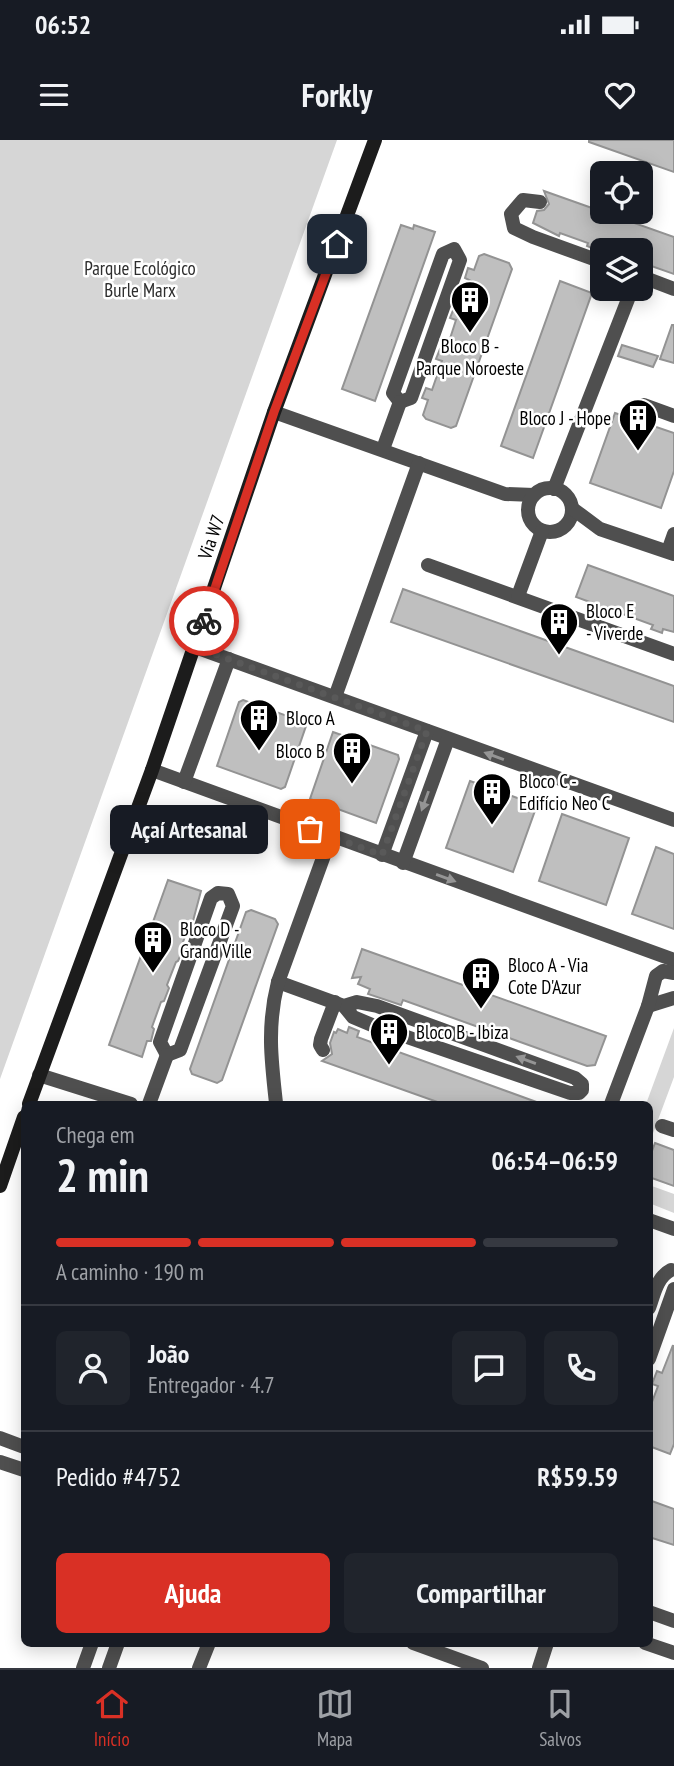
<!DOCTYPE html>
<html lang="pt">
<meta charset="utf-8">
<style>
:root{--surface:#171b24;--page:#20242c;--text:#f1f3f6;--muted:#9ea1a6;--line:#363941;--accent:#d93025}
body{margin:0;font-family:"PT Sans Narrow",sans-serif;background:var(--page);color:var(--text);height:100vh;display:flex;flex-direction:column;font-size:26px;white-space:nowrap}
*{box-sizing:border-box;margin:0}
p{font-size:23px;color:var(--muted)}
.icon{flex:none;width:38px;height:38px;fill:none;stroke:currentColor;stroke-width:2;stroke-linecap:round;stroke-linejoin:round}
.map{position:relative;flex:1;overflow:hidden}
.sheet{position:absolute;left:21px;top:961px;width:632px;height:546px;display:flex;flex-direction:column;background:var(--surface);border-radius:10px;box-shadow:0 4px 18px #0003}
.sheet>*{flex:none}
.controls{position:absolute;left:590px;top:21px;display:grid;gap:14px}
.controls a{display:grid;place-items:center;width:63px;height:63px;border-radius:10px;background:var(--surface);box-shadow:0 4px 18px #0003;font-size:35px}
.pin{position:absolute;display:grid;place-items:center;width:60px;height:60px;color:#fff;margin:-30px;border-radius:14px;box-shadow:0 4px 10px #0006}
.courier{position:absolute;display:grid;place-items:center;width:70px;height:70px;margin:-35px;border:5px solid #d93025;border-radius:50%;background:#fff;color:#222;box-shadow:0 2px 9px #0007}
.bubble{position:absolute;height:49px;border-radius:10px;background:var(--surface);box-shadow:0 4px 18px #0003;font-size:23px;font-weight:700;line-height:49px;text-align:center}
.head em{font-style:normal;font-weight:700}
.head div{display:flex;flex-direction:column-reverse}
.head{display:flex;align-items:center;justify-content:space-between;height:119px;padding:0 35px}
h1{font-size:46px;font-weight:700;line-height:52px}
.bar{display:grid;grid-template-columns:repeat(4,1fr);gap:10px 7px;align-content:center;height:84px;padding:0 35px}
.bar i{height:9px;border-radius:5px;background:var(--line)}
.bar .selected{background:var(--accent)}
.bar p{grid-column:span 4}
.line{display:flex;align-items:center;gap:18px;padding:0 35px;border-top:2px solid var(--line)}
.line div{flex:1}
.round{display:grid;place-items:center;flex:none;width:74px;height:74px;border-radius:10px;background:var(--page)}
.action{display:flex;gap:14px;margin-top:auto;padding:14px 35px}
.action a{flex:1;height:80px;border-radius:10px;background:var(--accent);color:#fff;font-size:28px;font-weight:700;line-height:80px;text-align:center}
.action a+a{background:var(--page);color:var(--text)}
.status{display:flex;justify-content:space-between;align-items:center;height:49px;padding:0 35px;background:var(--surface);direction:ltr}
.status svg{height:19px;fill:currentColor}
header{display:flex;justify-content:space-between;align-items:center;height:91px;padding:0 35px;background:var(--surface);font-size:32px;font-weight:700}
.tab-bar{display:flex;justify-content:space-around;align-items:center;height:98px;border-top:2px solid var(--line);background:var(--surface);font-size:19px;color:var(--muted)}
.tab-bar a{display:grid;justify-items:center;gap:4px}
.tab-bar .selected{color:var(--accent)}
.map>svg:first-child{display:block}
</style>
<div class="status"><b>06:52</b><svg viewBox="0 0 49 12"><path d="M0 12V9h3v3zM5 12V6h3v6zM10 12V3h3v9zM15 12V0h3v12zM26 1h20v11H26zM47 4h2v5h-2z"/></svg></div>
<header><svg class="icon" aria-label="menu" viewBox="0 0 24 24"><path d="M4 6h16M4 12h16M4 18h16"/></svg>Forkly<svg class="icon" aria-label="heart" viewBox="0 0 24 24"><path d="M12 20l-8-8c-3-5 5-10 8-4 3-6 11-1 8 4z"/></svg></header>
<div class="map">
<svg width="674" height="1528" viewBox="0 0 674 1528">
<rect width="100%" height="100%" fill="#fff"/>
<g fill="#d6d6d6">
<polygon points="0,0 337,0 0,939"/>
<polygon points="674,888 674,937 649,1004 649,964 646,964"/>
<polygon points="649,1045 674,1054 674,1073 649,1063"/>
</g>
<g fill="#bfbfbf" stroke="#939393" stroke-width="2">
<polygon points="589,0 674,0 674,32 589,2"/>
<polygon points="544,51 674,97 674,134 640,122 640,110 599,111 587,106 588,103 560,93 559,96 533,83 537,71 544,70 549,64"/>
<polygon points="401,85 413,89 414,85 435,92 375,261 342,249"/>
<polygon points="484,114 509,123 512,129 456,286 451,288 426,279 423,275 428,260 422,258 426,248 432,250 442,221 436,219 440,209 446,211 456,180 450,178 454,168 460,170 471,141 465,138 468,128 474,130 479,116"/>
<polygon points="560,141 592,153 533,318 501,306"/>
<polygon points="672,185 674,185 674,223 660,219"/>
<polygon points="622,205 658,216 653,227 618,216"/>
<polygon points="615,273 674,293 674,331 661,368 590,343"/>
<polygon points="588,425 674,456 674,492 663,489 662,493 651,489 653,485 609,469 607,474 597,470 598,465 576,457"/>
<polygon points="403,449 674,546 674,582 391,482"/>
<polygon points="243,560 304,582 306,586 285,647 281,649 217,626 239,562"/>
<polygon points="333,592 398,615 399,619 376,683 310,659"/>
<polygon points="470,641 537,665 513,732 446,708"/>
<polygon points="562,674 629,698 606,765 539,741"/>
<polygon points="656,707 674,714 674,789 632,774"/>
<polygon points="168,740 201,751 193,781 190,782 181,808 183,810 178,821 176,822 167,845 169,848 164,861 161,862 152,887 154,889 151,901 147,901 142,917 109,905"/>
<polygon points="251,770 275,779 278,784 222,940 217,943 192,934 190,929 246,772"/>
<polygon points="362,809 606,896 595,925 587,926 403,860 401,865 368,854 370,849 358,844 361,837 352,838"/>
<polygon points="349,887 359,891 357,897 542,964 443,964 322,921 332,914 330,903 334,892 336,893 338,889 347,893"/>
<polygon points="655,1003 674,1010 674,1046 649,1037 649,1019"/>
<polygon points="673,1205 674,1304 670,1314 649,1306 649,1270 658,1246 652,1244 657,1231 662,1233"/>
<polygon points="649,1360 674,1369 674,1405 649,1397"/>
</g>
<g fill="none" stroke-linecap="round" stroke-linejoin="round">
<g stroke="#4f4f4f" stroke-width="14">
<polyline points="540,62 523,60 511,74 514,88 533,97 602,122"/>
<polygon points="454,109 460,120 411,258 400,262 393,253 443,114"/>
<polyline points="640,136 674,149"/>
<polyline points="644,265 674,276"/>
<polyline points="274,272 505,354 534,355"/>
<polyline points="383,309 400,262"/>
<circle cx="550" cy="370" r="22"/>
<polyline points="554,349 632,149"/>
<polyline points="573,369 600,389 674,414"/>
<polyline points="668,411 674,394"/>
<polyline points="428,425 674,514"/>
<polyline points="518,456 542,391"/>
<polyline points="195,507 674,680"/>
<polyline points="335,557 419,323"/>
<polyline points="152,630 674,820"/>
<polyline points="184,642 229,519"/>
<polyline points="382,715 427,591"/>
<polyline points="403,723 448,599"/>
<polygon points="218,753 228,754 233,766 180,910 167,915 160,902 211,758"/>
<polyline points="278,842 344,866 353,877 372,885 570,953 579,953 582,950 582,944 575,938 377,866 357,862 344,866"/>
<polyline points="648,866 674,858"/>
<polyline points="323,910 320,905 321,899 335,862"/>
<polyline points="39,935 131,964"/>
<path d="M276,963C271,919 267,885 278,842L331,696"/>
<polyline points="149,964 167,915"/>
<polyline points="611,964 648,866 656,836 663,831 674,833"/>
<polyline points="662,986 674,990"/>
<polyline points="649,1080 674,1089"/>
<path d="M649,1168C654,1154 657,1137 671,1130"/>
<polyline points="649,1219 674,1149"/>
<polyline points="413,1503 482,1528"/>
<polyline points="83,1528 92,1503"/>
<polyline points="109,1528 118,1503"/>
<polyline points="199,1528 209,1503"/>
<polyline points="539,1528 547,1503"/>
</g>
<g stroke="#4f4f4f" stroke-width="14">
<polyline points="0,1298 24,1307"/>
<polyline points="0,1322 24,1330"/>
<polyline points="649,1472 674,1481"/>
<polyline points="645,1503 674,1513"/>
</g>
<g stroke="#1c1c1c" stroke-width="14">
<polyline points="29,964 152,630 274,272 375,0"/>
<polyline points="0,1046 24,977"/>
</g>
</g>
<defs><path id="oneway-solid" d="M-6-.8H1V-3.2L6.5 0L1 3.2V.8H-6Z" transform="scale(1.75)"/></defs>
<g fill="#959595">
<use href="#oneway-solid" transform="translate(494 616) rotate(-160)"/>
<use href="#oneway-solid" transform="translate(425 661) rotate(110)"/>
<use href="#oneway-solid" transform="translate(446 738) rotate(20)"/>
<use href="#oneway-solid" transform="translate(526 920) rotate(-160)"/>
</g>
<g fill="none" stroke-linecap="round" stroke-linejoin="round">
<polyline stroke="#595959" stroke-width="7" stroke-dasharray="0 12.6" points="204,481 195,507 427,591 382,715 310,689"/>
<polyline stroke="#d93025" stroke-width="9" points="204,481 274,272 337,104"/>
</g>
<defs>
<g id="building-pin" transform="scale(2.0125)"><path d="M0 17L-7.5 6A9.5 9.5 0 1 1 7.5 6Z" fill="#000" stroke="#fff"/><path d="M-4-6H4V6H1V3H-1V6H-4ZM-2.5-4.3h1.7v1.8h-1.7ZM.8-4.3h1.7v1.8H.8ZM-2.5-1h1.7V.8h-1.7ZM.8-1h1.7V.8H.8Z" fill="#fff"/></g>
</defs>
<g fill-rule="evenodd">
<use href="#building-pin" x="470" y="160"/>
<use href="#building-pin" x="638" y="278"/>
<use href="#building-pin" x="559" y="482"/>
<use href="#building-pin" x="259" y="578"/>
<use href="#building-pin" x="352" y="611"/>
<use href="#building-pin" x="492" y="652"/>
<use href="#building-pin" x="153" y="800"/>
<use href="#building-pin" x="481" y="836"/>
<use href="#building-pin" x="389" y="892"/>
</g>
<g text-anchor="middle" stroke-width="5" stroke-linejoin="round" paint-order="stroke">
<g font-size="19" fill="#2d2d2d" stroke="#fff">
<text x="140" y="135">Parque Ecológico<tspan x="140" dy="22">Burle Marx</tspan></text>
</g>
<g font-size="19" fill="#000" stroke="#fff" text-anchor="start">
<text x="470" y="213" text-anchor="middle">Bloco B -<tspan x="470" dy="22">Parque Noroeste</tspan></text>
<text x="611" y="285" text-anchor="end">Bloco J - Hope</text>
<text x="586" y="478">Bloco E<tspan x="586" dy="22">- Viverde</tspan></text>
<text x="286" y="585">Bloco A</text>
<text x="325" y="618" text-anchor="end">Bloco B</text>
<text x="519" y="648">Bloco C -<tspan x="519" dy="22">Edifício Neo C</tspan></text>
<text x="180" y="796">Bloco D -<tspan x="180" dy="22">Grand Ville</tspan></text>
<text x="508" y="832">Bloco A - Via<tspan x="508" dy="22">Cote D'Azur</tspan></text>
<text x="416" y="899">Bloco B - Ibiza</text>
</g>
<g font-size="19" fill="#000" stroke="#fff">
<text transform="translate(211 397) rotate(-71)" y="7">Via W7</text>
</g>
</g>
</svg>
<div class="controls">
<a><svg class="icon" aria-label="locate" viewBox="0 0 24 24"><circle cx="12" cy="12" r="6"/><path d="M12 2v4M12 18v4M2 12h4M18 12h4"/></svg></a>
<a><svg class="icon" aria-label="layers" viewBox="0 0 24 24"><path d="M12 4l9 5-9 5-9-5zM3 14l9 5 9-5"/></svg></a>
</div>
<div class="pin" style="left:310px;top:689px;background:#ea580c"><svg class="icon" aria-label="bag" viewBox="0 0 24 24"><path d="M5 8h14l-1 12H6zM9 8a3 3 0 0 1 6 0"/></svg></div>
<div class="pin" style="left:337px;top:104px;background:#1f2937"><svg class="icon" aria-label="home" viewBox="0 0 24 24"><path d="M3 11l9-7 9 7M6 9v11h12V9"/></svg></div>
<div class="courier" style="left:204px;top:481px"><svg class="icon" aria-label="bike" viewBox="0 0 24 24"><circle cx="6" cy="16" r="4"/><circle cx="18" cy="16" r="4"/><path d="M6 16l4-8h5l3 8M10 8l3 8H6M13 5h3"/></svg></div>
<div class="bubble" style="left:110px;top:665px;width:158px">Açaí Artesanal</div>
<section class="sheet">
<div class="head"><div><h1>2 min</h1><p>Chega em</p></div><em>06:54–06:59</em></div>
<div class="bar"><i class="selected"></i><i class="selected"></i><i class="selected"></i><i></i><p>A caminho · 190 m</p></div>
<div class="line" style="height:126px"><a class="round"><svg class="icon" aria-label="person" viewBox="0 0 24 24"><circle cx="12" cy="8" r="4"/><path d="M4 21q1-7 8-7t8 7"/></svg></a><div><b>João</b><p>Entregador · 4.7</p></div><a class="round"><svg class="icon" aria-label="chat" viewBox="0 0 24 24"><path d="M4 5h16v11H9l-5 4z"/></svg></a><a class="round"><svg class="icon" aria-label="phone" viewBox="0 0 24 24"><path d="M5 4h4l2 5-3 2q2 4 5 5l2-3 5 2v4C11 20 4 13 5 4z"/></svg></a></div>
<div class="line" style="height:91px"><div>Pedido #4752</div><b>R$59.59</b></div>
<div class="action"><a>Ajuda</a><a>Compartilhar</a></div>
</section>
</div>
<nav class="tab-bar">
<a class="selected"><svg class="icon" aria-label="home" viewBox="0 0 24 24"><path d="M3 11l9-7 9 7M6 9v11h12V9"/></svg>Início</a>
<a><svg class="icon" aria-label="map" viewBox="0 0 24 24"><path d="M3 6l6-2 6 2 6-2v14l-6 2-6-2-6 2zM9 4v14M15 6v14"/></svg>Mapa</a>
<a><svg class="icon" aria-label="saved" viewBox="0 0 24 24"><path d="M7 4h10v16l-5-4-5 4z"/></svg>Salvos</a>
</nav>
